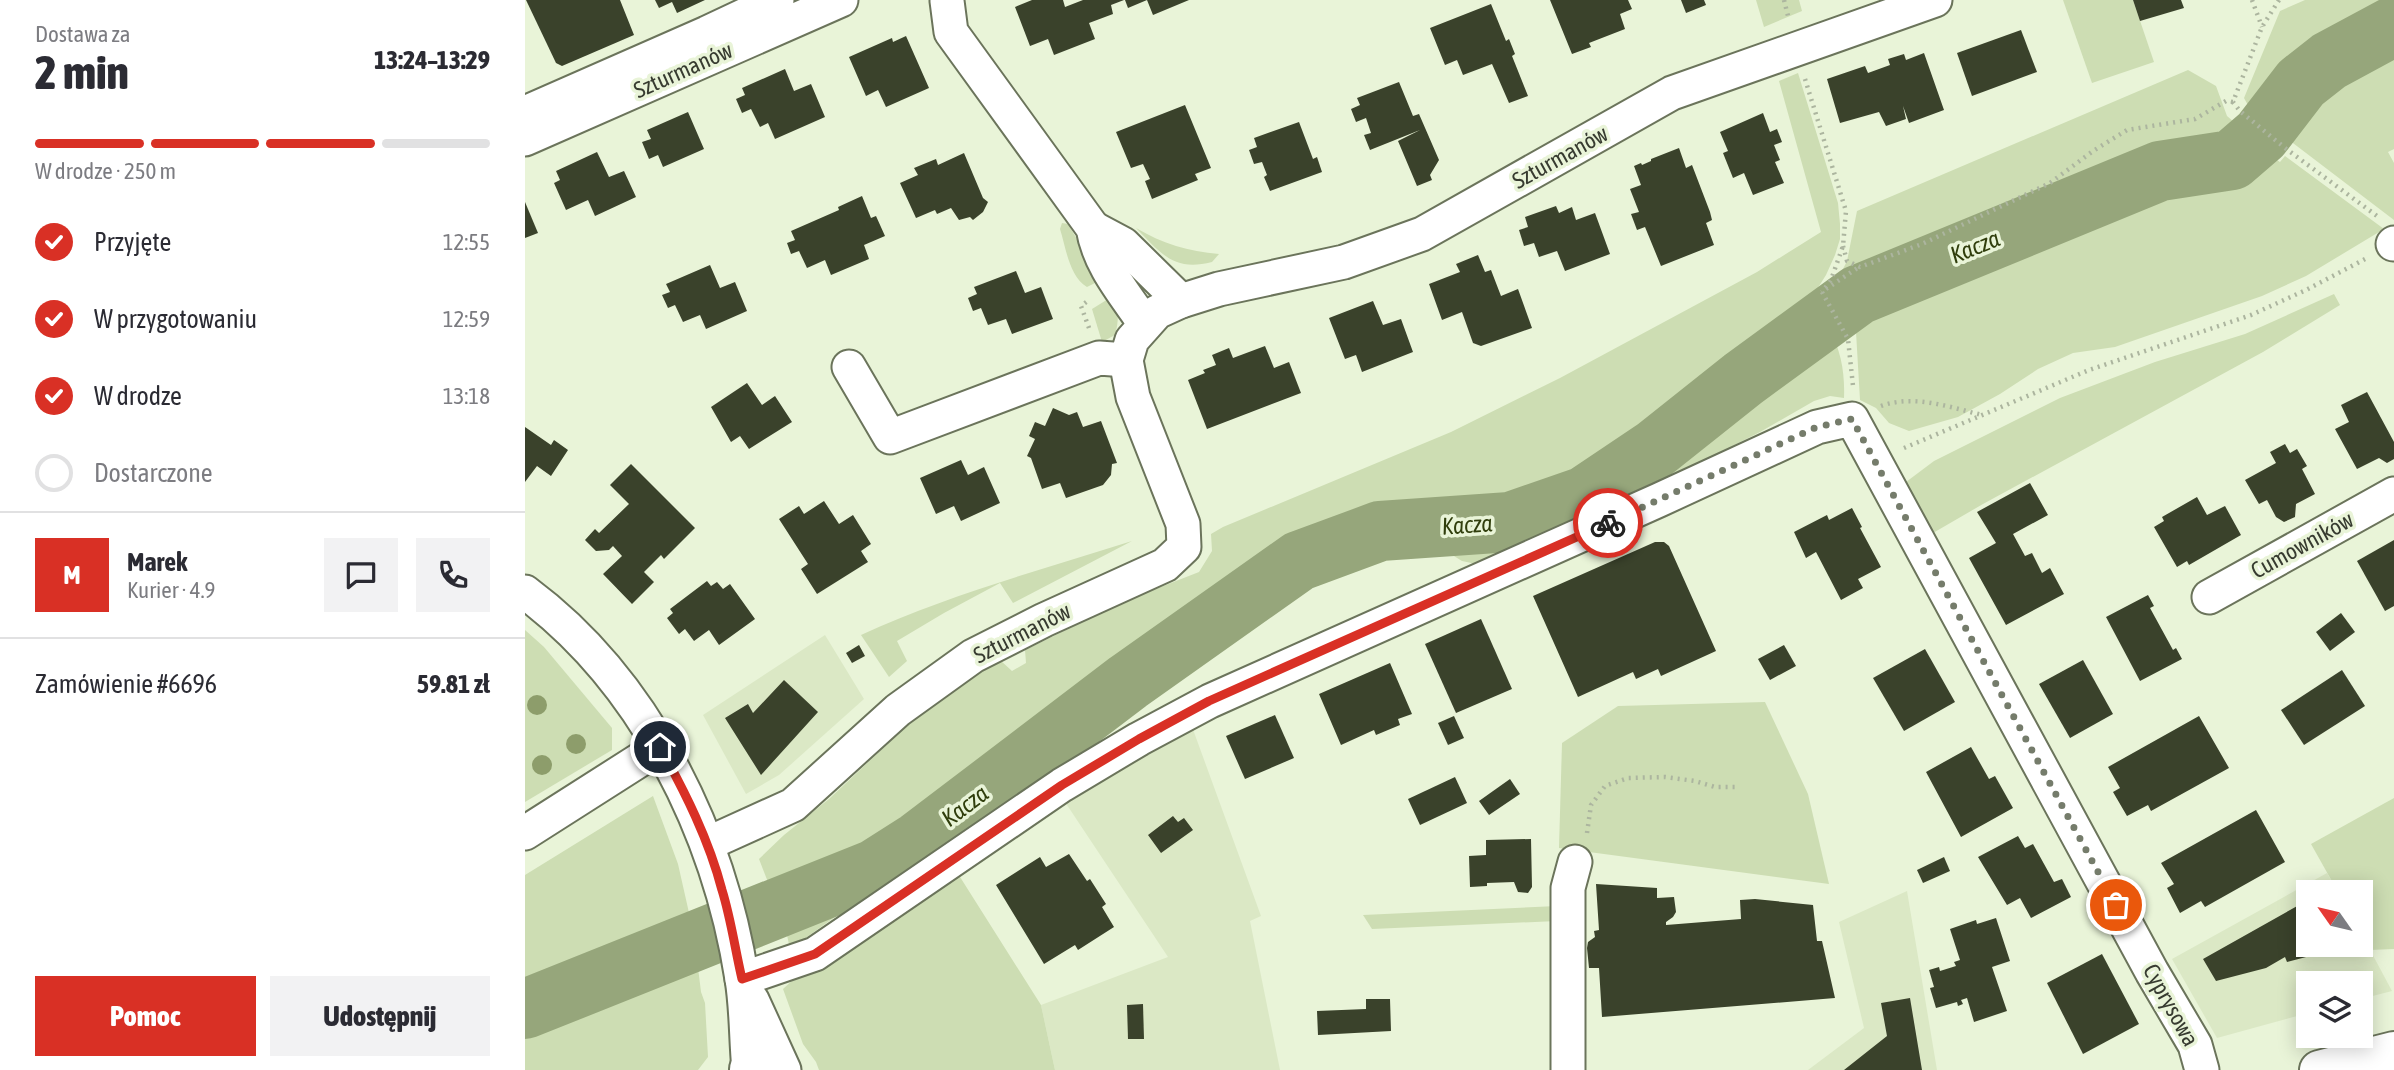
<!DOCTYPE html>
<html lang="pl">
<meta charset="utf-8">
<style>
:root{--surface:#fff;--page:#f2f2f3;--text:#2b2b33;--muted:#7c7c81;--line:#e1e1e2;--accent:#d93025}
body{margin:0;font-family:"Asap Condensed",sans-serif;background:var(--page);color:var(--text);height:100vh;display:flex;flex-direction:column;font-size:26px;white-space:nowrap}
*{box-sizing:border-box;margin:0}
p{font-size:23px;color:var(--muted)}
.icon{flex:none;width:38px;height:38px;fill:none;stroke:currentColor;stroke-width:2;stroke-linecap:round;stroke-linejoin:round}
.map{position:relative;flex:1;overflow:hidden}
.details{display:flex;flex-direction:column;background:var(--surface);width:525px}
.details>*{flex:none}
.needle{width:46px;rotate:304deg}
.tools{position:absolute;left:1771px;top:880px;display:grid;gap:14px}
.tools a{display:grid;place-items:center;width:77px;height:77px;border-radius:0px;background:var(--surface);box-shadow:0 4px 18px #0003;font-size:35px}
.pin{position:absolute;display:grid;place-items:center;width:60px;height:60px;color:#fff;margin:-30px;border:4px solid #fff;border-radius:50%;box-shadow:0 2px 7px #0007}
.courier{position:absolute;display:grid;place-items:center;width:70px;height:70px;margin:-35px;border:5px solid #d93025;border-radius:50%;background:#fff;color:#222;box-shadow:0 2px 9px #0007}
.summary em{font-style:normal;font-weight:800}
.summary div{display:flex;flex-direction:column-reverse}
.summary{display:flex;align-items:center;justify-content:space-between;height:119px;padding:0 35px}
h1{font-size:46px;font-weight:800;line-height:52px}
.bar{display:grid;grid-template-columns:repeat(4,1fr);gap:10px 7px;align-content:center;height:84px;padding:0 35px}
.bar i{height:9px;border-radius:5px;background:var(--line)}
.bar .selected{background:var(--accent)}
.bar p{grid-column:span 4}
.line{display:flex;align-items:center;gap:18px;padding:0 35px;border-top:2px solid var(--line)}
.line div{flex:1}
.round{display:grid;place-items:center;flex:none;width:74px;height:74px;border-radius:0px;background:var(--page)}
ol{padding:0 35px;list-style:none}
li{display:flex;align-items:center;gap:21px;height:77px}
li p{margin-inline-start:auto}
li .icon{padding:7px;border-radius:50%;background:var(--accent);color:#fff;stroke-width:4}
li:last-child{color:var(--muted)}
li i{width:38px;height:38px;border:4px solid var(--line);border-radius:50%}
.primary-button{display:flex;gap:14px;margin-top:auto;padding:14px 35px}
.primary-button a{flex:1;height:80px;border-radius:0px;background:var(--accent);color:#fff;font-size:28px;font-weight:800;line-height:80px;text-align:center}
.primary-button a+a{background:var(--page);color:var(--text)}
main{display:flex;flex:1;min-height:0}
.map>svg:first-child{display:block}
</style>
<main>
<section class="details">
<div class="summary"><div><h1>2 min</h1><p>Dostawa za</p></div><em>13:24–13:29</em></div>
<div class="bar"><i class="selected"></i><i class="selected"></i><i class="selected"></i><i></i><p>W drodze · 250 m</p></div>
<ol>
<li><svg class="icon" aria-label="check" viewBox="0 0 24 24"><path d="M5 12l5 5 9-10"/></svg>Przyjęte<p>12:55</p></li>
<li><svg class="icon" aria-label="check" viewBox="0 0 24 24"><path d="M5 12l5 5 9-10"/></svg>W przygotowaniu<p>12:59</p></li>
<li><svg class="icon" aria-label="check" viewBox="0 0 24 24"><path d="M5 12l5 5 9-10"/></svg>W drodze<p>13:18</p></li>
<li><i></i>Dostarczone</li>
</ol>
<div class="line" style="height:126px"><b class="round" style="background:var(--accent);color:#fff">M</b><div><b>Marek</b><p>Kurier · 4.9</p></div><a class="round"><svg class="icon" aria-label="chat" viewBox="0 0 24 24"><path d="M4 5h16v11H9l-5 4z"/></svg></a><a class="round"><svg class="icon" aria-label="phone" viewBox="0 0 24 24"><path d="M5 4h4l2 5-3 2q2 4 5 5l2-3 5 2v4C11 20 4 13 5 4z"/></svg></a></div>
<div class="line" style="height:91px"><div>Zamówienie #6696</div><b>59.81 zł</b></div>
<div class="primary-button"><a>Pomoc</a><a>Udostępnij</a></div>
</section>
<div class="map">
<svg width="1869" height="1070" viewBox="0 0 1869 1070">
<rect width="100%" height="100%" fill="#e9f4d8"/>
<g fill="#dbe8c5">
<polygon points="300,635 339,699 254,775 221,794 178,715"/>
<polygon points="666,724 736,916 725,921 755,1070 530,1070 516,1005 643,957 538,799"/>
<polygon points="1802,873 1813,892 1783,892 1783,945 1836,945 1836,933 1867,991 1836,999 1836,984 1783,984 1783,1013 1692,1038 1647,959"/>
<polygon points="1382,891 1412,1070 1283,1070 1339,1028 1314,922"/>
</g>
<g fill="#cdddb3">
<polygon points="1231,0 1274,0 1277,11 1239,27"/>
<polygon points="1538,0 1608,0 1629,62 1567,83"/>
<polygon points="1780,0 1869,0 1869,16 1795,59 1772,79 1741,120 1725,109 1719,98 1755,11"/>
<polygon points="1869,35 1869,149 1863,152 1869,163 1869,220 1751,130 1781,91 1796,78"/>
<polygon points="1663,70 1691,86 1702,116 1724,135 1702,152 1646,158 1546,195 1453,239 1362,278 1331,282 1311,294 1308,289 1322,261 1332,211"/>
<polygon points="1273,73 1313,203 1315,224 1315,239 1310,255 1301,275 1289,294 1298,312 1131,439 1078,474 1009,505 955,507 906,504 855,510 801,531 745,562 704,588 691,607 666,630 672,647 648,676 534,745 400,853 265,949 260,926 234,859 259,835 304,799 401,708 475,660 487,671 501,663 500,650 600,601 674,572 687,551 686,534 698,527 926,432 1035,378 1232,272 1296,232 1254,81"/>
<polygon points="1733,147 1755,162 1760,156 1859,229 1781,276 1737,296 1590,347 1548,353 1513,369 1475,394 1433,417 1384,431 1364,423 1351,408 1335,400 1331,332 1320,319 1361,296 1410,273 1638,182 1712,167"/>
<path d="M537,223L543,224L569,268L572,282L562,287C544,276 541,248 535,229Z"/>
<path d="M611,228C638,244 663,251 694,254L687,262C648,272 636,253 611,228Z"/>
<polygon points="1809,294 1815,305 1738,352 1458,504 1408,533 1381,482 1409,461 1535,398 1630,362 1720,334"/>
<path d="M588,296C594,311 594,320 590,335L577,342L567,309Z"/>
<path d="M1304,328C1316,351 1320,372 1319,398L1305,396L1289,401L1235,432L1156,472L951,564L937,561L911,545L892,542L897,540C955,534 1003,532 1058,505C1112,479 1158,436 1204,399C1236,373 1270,350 1304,328Z"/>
<path d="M607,541L488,603L475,583L419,613L372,641L382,661L364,677L336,635C422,595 516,570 607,541Z"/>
<polygon points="0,630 19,647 87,728 87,750 0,802"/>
<polygon points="1240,702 1283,794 1304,884 1034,848 1037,743 1093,706"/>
<polygon points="128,796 153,864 169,935 176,992 180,1003 183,1057 173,1070 0,1070 0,875"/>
<polygon points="1869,798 1869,949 1845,950 1836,933 1836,892 1813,892 1786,844"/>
<polygon points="430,869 516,1005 530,1070 294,1070 291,1062 278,1044 258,989 271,977"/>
<polygon points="1032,906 1032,921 847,929 838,915"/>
</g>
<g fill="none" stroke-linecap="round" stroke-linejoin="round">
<polyline stroke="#96a67b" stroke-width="60" points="0,1009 350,869 394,841 603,682 774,561 855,531 985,522 1060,496 1130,449 1218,379 1333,295 1635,171 1707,160 1736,135 1776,83 1804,61 1869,26"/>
</g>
<g fill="#3a422b">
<polygon points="1,0 95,0 109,35 37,66 31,63"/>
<polygon points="130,0 180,0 152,13 147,2 134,8"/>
<polygon points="507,0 538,0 540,7 558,0 599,0 586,5 588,14 564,23 570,39 529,55 523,39 505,46 490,7"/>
<polygon points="600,0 664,0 628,15 622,0 603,8"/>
<polygon points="1025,0 1103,0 1107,9 1095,14 1100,29 1064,43 1066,47 1047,54"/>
<polygon points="1156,0 1179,0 1181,5 1161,13"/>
<polygon points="1608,0 1656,0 1659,8 1615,21"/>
<polygon points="966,4 981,41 984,39 990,54 987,56 1003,96 984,103 967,64 938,75 932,60 920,65 905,28"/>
<polygon points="1496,30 1512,72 1447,96 1432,53"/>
<polygon points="381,36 404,88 361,107 353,90 341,96 324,57 367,38 368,42"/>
<polygon points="1399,53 1419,110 1384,123 1378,106 1381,119 1361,126 1354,112 1315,123 1302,79 1340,66 1343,73 1365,65 1363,59 1379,54 1381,60"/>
<polygon points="260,69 269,91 286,84 300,117 250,139 243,123 235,127 226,109 217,113 211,99 220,95 217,88"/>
<polygon points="874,82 888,116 894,114 914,160 905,175 907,180 892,186 873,141 895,130 845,150 839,135 846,133 841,118 831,122 826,109 835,105 832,98"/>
<polygon points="660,105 686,168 670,174 673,180 627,199 620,181 625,179 618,164 606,168 591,132"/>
<polygon points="163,112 179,149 138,167 133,155 124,159 117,142 126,139 122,130"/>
<polygon points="1238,113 1245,132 1252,129 1257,142 1249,145 1255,160 1250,162 1259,183 1228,195 1219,173 1208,178 1198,153 1203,151 1195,132"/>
<polygon points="774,122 788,159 792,157 797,172 745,191 739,177 742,175 737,162 729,164 724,150 732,147 729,138"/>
<polygon points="1154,148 1161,168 1167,165 1185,212 1187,220 1181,223 1189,245 1136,266 1120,227 1112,230 1106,214 1114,212 1105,189 1116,185 1109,166 1116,163 1117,165 1126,161 1126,159"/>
<polygon points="72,152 84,177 99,171 111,197 70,216 63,200 41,210 29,183 35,180 31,171"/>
<polygon points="439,153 458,198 463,202 458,212 448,220 445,217 434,220 426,208 412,214 410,210 391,218 375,183 393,175 389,168 411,159 413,165"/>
<polygon points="337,196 346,218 351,216 360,236 339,245 344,259 306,275 300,260 282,268 274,251 266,254 262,243 270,240 266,231 314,210 313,207"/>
<polygon points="0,202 13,233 0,238"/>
<polygon points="1031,206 1034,213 1047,207 1051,220 1070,213 1085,254 1040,271 1032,251 1014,257 1009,243 999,246 994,230 1003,227 1000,217"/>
<polygon points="953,255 960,272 966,270 976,296 993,289 1007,328 956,346 948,343 937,312 917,320 904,284 935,272 931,264"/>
<polygon points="185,265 195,288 210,282 222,311 181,329 175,315 158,322 150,305 143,308 137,295 145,292 141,284"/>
<polygon points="491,271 500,293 516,287 528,319 487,334 481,319 463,325 456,308 448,311 443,298 452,294 449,287"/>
<polygon points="848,301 858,325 876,319 888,352 837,372 831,355 820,359 804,318"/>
<polygon points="740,346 749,368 764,362 776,393 682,429 663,380 680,373 678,370 691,365 687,355 704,348 708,358"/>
<polygon points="222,383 237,405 250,396 267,422 224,449 215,436 206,442 186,407"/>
<polygon points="1842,392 1869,442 1869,459 1862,463 1854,458 1832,469 1810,429 1824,422 1816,405"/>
<polygon points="528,408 544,415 552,412 558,427 576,421 592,463 587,464 586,475 578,485 541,498 535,483 517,489 506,458 502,456 510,439 504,436 510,422 520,426"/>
<polygon points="0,427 26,445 29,440 43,450 26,476 12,466 0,482"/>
<polygon points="1760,444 1765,453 1772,449 1782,466 1777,469 1790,494 1771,504 1770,517 1759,522 1751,517 1742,500 1734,504 1720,480 1751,463 1745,452"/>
<polygon points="436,460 443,475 459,467 475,503 436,521 429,506 411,514 395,478"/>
<polygon points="106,464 170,528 139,559 136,555 119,572 129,582 107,604 78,574 97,556 88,546 84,550 71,551 60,540 70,529 74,533 104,504 85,485"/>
<polygon points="1505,483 1523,515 1488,534 1500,556 1507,553 1517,573 1525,568 1539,594 1481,625 1444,558 1471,543 1452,512"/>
<polygon points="1672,497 1682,515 1700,506 1716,535 1664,565 1662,561 1652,567 1629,527 1639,521 1637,517"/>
<polygon points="299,501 314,524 328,515 346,544 336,551 343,562 292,594 276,569 283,564 254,519 274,506 279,514"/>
<polygon points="1327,508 1337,527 1335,528 1356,567 1333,579 1338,588 1316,600 1291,552 1281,558 1269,532 1302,515 1304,520"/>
<polygon points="1869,540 1869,606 1860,611 1832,561"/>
<polygon points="1130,542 1139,542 1144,546 1191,651 1136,676 1133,669 1111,679 1108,672 1053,697 1008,596"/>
<polygon points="182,581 186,586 192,582 198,589 205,584 230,619 194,645 184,630 169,641 160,629 154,634 142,618 148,613 145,609"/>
<polygon points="1623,595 1629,606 1625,608 1648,650 1651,648 1657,659 1615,681 1581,617"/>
<polygon points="1816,613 1830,632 1805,651 1791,632"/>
<polygon points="956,619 987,689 931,713 900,644"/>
<polygon points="334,645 340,656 327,663 321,653"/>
<polygon points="1259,645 1271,666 1245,680 1233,659"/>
<polygon points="1400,649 1430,702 1379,731 1348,678"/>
<polygon points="1558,660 1588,714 1545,738 1514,684"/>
<polygon points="865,663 887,714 873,719 875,725 851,735 849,730 816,745 794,694"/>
<polygon points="1817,670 1840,706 1779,745 1756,710"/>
<polygon points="259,680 293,712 236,775 200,718 223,704 228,713"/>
<polygon points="750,715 769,758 720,779 701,736"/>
<polygon points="929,716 939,738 923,745 913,723"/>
<polygon points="1674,716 1704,768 1626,811 1623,805 1602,816 1588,792 1595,788 1583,767"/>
<polygon points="1446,747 1464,779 1470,776 1488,808 1436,837 1401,772"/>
<polygon points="930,777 942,803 895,825 883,799"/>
<polygon points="985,779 995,794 964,815 954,801"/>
<polygon points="1731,810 1760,862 1680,907 1676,901 1655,913 1642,888 1649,884 1636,863"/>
<polygon points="648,816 653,822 659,818 668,830 636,853 623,835"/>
<polygon points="1493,836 1500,848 1508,844 1529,882 1537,879 1546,897 1506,918 1495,898 1482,905 1453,857"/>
<polygon points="1006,839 1007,887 1003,893 993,892 989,882 962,883 962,886 945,887 944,856 961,855 961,840"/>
<polygon points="544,854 562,881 565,879 581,904 577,907 589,927 553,950 550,945 519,964 471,885 515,857 521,867"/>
<polygon points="1419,857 1425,871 1398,883 1392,870"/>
<polygon points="1071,884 1132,888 1132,898 1149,897 1151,912 1148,917 1141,922 1141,925 1216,919 1215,900 1230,899 1288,905 1292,941 1297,941 1310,998 1077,1017 1074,968 1064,968 1062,948 1063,942 1070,937 1069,931 1074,930"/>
<polygon points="1783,900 1783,945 1823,946 1762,962 1760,957 1741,968 1691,981 1678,959"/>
<polygon points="1471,918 1485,961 1467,967 1482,1011 1449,1022 1442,998 1436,1000 1438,1004 1433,1006 1432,1002 1411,1008 1405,988 1409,987 1404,970 1414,967 1415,971 1431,966 1429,962 1435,960 1425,929 1451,920 1452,924"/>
<polygon points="1577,954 1614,1024 1558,1054 1522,983"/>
<polygon points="1385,998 1397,1070 1319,1070 1362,1036 1356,1003"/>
<polygon points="841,999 865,999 866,1031 793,1035 792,1011 841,1009"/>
<polygon points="618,1004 619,1039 603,1039 602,1005"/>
</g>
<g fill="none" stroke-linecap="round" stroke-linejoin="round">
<g stroke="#6b745b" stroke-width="37">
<g id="minor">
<path d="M422,1L426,32L568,228C574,265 599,293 620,324"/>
<polyline points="0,113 182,33 252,0"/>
<polyline points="0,139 316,0"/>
<polyline points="568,228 598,244 656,301"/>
<polyline points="1868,244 1869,243"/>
<polyline points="324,367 365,437 574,358 601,360"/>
<path d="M0,592C121,682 194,833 217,979C222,1009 221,1040 224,1070"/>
<polyline points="1684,597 1869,494"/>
<polyline points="0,833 135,747"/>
<polyline points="182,844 268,805 373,710 448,656 519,620 640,565 659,547 658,524 608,397 601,360 607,340 632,312 656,301 694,289 819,262 897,234 1147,93 1410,0"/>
<polyline points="217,979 290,954 537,785 614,739 685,701 1134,500 1292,427 1327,419 1627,972 1670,1045 1677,1070"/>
<polyline points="227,1000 259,1070"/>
<polyline points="1043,1070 1043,888 1050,862"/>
</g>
</g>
<g stroke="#6b745b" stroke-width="42">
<g id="major">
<polyline points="224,1070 224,1069"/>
<polyline points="1794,1070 1869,1051"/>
</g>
</g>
<g stroke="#acb59f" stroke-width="4.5" stroke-dasharray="2 5" stroke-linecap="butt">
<polyline points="1259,0 1263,16"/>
<polyline points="1727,0 1737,27"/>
<polyline points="1754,0 1737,27 1708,102 1715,111 1760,148 1852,216"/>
<polyline points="1280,79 1321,211 1318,246 1306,280 1297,292"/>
<polyline points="1318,246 1322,261 1335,267 1397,244 1525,183 1568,151 1602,130 1670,119 1701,101 1708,102"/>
<polyline points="1301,289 1334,267"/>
<polyline points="1297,292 1323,339 1328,386"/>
<polyline points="564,328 556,306 564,300"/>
<path d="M1356,406C1389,394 1424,407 1457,415"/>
<polyline points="1379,448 1564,370 1726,315 1781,290 1840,259"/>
<polyline points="1062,833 1066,805 1080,786 1103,778 1140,777 1170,781 1190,787 1211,787"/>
</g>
<use href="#minor" stroke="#fff" stroke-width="33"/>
<use href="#major" stroke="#fff" stroke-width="38"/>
</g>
<g fill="#8d9d6b">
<circle cx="12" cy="705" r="10"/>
<circle cx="51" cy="744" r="10"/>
<circle cx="17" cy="765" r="10"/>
</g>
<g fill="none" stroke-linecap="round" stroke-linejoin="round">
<polyline stroke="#757c6b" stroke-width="7" stroke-dasharray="0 12.6" points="1083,523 1292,427 1327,419 1591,905"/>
<path stroke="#d93025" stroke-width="9" d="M135,747C160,792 184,840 197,890C206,919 210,949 217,979L290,954L537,785L614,739L684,701L1083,523"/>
</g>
<g text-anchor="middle" stroke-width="7" stroke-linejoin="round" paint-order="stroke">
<g font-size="23" fill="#373b30" stroke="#e9f4d8">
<text transform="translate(158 70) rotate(-24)" y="8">Szturmanów</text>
<text transform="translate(1035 157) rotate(-29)" y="8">Szturmanów</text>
<text transform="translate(1777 545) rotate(-29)" y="8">Cumowników</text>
<text transform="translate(497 633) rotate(-27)" y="8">Szturmanów</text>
<text transform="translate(1646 1005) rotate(61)" y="8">Cyprysowa</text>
</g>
<g font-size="24" font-style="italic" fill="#303e0c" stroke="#e9f4d8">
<text transform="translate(1450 247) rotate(-22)" y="8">Kacza</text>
<text transform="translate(942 525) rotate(-4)" y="8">Kacza</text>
<text transform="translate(440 806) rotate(-37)" y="8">Kacza</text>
</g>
</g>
</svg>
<div class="tools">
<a><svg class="needle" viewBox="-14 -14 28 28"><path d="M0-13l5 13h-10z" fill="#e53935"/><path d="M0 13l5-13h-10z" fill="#7c7c81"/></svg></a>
<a><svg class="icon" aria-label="layers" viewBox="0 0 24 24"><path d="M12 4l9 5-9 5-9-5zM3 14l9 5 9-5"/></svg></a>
</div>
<div class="pin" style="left:1591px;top:905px;background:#ea580c"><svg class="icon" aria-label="bag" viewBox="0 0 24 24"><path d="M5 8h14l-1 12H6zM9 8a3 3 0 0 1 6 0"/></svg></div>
<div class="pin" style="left:135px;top:747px;background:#1f2937"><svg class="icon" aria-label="home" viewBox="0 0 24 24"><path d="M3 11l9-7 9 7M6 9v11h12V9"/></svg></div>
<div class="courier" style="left:1083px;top:523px"><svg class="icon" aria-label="bike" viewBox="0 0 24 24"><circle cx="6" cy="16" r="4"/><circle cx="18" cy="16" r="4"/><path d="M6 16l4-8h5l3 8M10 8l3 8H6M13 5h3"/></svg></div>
</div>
</main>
